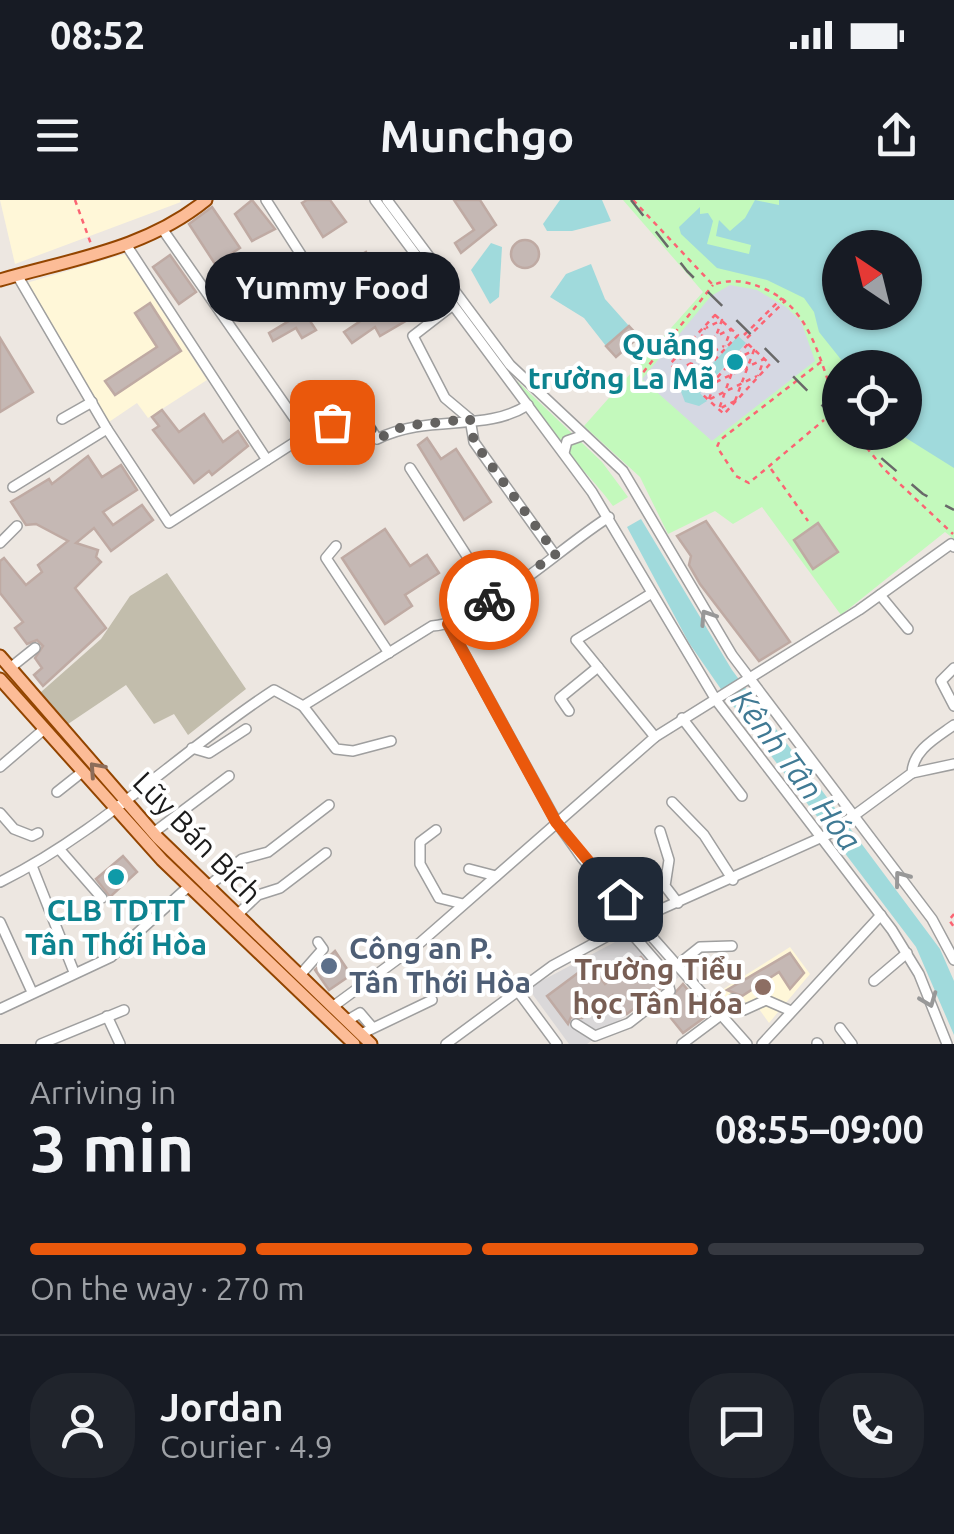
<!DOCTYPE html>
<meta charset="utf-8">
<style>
:root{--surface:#171b24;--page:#20242c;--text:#f1f3f6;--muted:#9ea1a6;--line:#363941;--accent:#ea580c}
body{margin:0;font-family:Ubuntu,sans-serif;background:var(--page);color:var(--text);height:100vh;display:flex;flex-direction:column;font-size:38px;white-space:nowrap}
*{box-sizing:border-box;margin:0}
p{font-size:32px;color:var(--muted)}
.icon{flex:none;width:55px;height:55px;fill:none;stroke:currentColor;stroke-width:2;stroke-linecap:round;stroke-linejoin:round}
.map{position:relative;height:844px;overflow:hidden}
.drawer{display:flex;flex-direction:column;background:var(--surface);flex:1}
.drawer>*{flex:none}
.needle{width:65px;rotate:325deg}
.tools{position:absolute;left:822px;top:30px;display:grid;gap:20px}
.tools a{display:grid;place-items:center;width:100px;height:100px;border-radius:50%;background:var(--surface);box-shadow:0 2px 8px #0004;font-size:50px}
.pin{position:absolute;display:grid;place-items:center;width:85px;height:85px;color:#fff;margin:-42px;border-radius:20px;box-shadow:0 5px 15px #0006}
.courier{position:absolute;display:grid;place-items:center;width:100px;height:100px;margin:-50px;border:8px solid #ea580c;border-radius:50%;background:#fff;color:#222;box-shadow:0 2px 12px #0007}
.bubble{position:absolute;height:70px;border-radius:35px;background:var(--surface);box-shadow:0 2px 8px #0004;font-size:32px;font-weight:600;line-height:70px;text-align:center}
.overview em{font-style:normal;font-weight:600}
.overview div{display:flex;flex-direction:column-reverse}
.overview{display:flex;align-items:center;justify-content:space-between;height:170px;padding:0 30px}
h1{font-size:65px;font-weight:600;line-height:75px}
.bar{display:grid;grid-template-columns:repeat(4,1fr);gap:15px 10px;align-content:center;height:120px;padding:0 30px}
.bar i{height:12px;border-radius:8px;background:var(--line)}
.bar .selected{background:var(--accent)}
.bar p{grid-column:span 4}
.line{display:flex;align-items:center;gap:25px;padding:0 30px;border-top:2px solid var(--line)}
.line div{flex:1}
.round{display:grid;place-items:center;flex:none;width:105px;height:105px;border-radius:40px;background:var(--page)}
.status{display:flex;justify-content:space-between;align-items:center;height:70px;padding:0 50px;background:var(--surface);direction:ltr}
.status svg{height:28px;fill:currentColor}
header{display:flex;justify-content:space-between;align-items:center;height:130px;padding:0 30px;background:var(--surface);font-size:45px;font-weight:600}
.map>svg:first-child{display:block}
</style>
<div class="status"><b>08:52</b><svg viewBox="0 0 49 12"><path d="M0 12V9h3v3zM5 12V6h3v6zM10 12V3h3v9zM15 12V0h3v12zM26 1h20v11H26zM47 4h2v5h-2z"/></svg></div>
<header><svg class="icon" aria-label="menu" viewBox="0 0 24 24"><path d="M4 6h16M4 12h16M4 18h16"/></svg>Munchgo<svg class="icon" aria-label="share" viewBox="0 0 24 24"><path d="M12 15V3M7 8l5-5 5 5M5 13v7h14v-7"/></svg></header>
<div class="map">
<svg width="954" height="844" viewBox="0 0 954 844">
<rect width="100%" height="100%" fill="#ede7e1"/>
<polygon fill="#dad8d9" points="634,732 679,777 587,844 569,844 528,788"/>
<g fill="#fff7d8">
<polygon points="0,0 180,0 181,2 15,64"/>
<polygon points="125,54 207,180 148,218 137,203 106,224 23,84"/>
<polygon points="790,747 810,774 769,823 754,802 726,824 706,800"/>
</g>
<polygon fill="#c2bdac" points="167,373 246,489 188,535 174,514 154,524 126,485 68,524 41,492 101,439 130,396"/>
<g fill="#c3f9bc" fill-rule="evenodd">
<path d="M623,0H954V339L945,332L841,415L762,307L733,324L715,311L668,334L640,277L584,226L703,92ZM840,48H905V112H840ZM840,168H905V232H840Z"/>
<path d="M517,181L602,262L628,297L613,306C590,273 526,215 517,181Z"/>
</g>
<polygon fill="#d5d8e3" points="730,85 757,90 786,107 801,121 815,161 712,241 642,179 711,96"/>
<g fill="#a0dadc" fill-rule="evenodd">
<polygon points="560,0 602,0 611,21 572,31 547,31 543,24"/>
<path d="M755,0L779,5V0H954V268L898,233L905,232V168L847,167L819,132L814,112L804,98L767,80L717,68L681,34L679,27L700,7V14L708,13L713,21L707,44L749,54L751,45L716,36L719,20L730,31L745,18ZM840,48H905V112H840Z"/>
<polygon points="491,43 502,47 499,97 490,104 471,70"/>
<polygon points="591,64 605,99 629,126 606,146 584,118 550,97 566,74"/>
<polygon points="738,136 746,143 700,193 707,201 699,206 685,202 680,189 684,180 692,186"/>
<polygon points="641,319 732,470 940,749 954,781 954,835 916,747 725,495 689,443 627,327"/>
</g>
<g fill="#c5b8b4" stroke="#bfaaa3" stroke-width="2.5">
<polygon points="252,0 275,29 252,41 235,14"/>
<polygon points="307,0 330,0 346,22 323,37 302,3"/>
<polygon points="454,0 480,0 496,25 461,53 455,43 474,30"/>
<polygon points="212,7 240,48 215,64 189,24"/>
<circle cx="525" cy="54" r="14"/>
<polygon points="366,52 374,66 389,57 421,112 380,136 375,127 352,143 344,132 368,116 340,67"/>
<polygon points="170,55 196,92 179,104 153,67"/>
<polygon points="253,69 266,89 277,94 250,112 231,83"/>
<polygon points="150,103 181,151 115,195 105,181 157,147 135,113"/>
<polygon points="304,112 316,130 302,138 296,128 273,141 269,133"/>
<polygon points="629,126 639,137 616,157 606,146"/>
<polygon points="0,138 33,192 0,212"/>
<polygon points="162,210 179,232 204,214 223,242 238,231 248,246 212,275 209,271 194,283 153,230 159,226 152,217"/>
<polygon points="427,238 441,259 456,249 491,302 464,320 418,245"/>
<polygon points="88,256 102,277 121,265 137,290 103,312 113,325 142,305 153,320 111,351 94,328 76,343 98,350 96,357 101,362 75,388 106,428 43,486 34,475 42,468 35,458 43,446 37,440 27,444 15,428 23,422 0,393 0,361 4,358 26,385 42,372 38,365 68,341 36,324 26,325 11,302 49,279 52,284"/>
<polygon points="706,321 790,442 759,461 700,384 689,365 691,356 677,336"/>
<polygon points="818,323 838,352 813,369 794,340"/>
<polygon points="385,329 410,366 427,355 439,373 405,395 412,406 385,424 342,358"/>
<polygon points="123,656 137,672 110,697 96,679"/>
<polygon points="335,751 351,775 329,790 315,770"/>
<polygon points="790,753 804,773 790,789 779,772 742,796 727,790"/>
<polygon points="641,757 658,776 661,788 627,814 613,795 582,818 571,817 568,824 547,796 590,764 605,784"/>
<polygon points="683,784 708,815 683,833 662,807"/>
</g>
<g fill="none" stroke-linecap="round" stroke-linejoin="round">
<g stroke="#9f9f9f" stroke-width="12">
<g id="minor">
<polyline points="266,0 305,61 272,84"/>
<polyline points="375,0 592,292 716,500 892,730 919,774 947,844"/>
<polyline points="387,0 510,165 623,271 732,455 932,719 954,760"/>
<polyline points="163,30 306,235"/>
<polyline points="127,46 267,260"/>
<path d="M17,75L107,229L169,323L306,235L359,209L377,239C430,213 484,233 528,205"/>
<polyline points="453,105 413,136 445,198 470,219"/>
<polyline points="62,219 92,202"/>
<polyline points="470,219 474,242 555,355"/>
<polyline points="564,253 567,241 584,235"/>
<polyline points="410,268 494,398"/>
<polyline points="13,287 107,229"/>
<polyline points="0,343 17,326"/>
<polyline points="336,346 326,358 389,453"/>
<polyline points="652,393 576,440 655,537"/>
<polyline points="880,395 908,429"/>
<polyline points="448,424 556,621 582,658 747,844"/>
<polyline points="10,468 35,448"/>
<polyline points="954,468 941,481 954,506"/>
<polyline points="303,506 336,549 353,551 391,541"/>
<polyline points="569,511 560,498 598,467"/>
<polyline points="682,518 742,596"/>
<polyline points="192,548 209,553 246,529"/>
<polyline points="0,567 42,531"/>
<polyline points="912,573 954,564"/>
<polyline points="57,592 81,573"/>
<polyline points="672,602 704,635 733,680"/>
<polyline points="0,613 14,629 32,636 38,633"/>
<polyline points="436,630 420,642 420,664 439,698 463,704"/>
<polyline points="660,631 669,660 665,686 678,703"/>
<polyline points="153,633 229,576"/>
<polyline points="60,650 102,698"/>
<polyline points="32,666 74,772"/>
<polyline points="469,669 496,676"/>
<path d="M0,682C101,632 180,551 274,490L303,506L432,426C483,423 563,345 609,317"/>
<polyline points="207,687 242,659 268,652 329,605"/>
<polyline points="237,715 258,695 280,688 326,653"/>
<polyline points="0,722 32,792"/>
<polyline points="680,763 700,747 732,746"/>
<polyline points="301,774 323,749 318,742"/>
<polyline points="874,781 907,753"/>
<polyline points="517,790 557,844"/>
<polyline points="733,799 744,810 766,800 791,811"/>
<polyline points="335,805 421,742 655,537 859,410 951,344 954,347"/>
<polyline points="0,809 111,757 189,686"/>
<polyline points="107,816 120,844"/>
<polyline points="348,820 360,813 372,827"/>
<polyline points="576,824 595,836 629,823 670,791 665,772 627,728"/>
<polyline points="840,828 852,844"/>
<polyline points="361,834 432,800"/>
<polyline points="817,843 818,844"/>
<polyline points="41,844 124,810"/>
<path d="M446,844L552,766L639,719L829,634L912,573C913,550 936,538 954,525"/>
<polyline points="682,844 721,815"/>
<polyline points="762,844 881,715"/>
</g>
</g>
<g stroke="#934500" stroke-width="15">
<g id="major">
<path d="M0,80C72,59 146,49 206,0"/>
<polyline points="0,456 157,637 371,844"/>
<polyline points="0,479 162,660 354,844"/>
</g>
</g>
<g stroke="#fb6473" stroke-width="2.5" stroke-dasharray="5 5" stroke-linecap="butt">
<polyline points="75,0 91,44"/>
<path d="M633,0L713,85C732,78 746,81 765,89C815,111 819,166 840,211"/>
<polygon points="715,115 738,135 692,184 670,164"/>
<polyline points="744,135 782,98"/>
<polyline points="747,138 785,101"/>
<polygon points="748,144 770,164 724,214 702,194"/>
<polyline points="684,152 731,129 725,146"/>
<polyline points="821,162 720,240 717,247 736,276 749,283 824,220"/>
<polyline points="677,169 682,153"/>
<polyline points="678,170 724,146"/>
<polyline points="703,171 722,120 706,128"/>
<polyline points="702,172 686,179 705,128"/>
<polyline points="637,180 713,85"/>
<polyline points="716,182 764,159 758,176"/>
<polyline points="709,199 715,183"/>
<polyline points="710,199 757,176"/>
<polyline points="735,201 719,209 737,158"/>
<polyline points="735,201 754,150 739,158"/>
<polyline points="854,232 884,269 953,334"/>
<polyline points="771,269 808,321"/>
<polyline points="954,714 949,720 954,727"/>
</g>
<use href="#minor" stroke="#fff" stroke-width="9"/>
<use href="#major" stroke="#fcbc97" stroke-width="11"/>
<g stroke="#696969" stroke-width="2.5" stroke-dasharray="20 20" stroke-linecap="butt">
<polyline points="631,0 687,71 840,223"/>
<polyline points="851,232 923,294 954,310"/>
</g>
</g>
<defs><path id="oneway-chevron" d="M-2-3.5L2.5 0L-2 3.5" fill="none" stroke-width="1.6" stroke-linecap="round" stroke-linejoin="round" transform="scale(2.5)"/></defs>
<g stroke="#989898">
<use href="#oneway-chevron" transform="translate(707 417) rotate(-123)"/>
<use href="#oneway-chevron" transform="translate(901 678) rotate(-127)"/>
<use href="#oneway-chevron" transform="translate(929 800) rotate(69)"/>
</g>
<use stroke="#8c6c59" href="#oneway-chevron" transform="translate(96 569) rotate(-132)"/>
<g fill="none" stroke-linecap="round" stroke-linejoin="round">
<polyline stroke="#646260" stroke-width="10" stroke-dasharray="0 18" points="332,222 359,209 378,239 404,226 470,219 474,242 556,354 489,400"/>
<polyline stroke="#ea580c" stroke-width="12" points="489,400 448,424 556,622 620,699"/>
</g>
<g fill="#0f9aa8" stroke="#fff" stroke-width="4">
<circle cx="735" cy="162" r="10"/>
<circle cx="116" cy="677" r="10"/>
</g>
<circle fill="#5c6f8a" stroke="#fff" stroke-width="4" cx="329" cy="766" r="10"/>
<circle fill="#8d6e63" stroke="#fff" stroke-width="4" cx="763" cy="787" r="10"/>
<g text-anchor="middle" stroke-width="8" stroke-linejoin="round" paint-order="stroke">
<g font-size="30" font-weight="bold" fill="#0d838f" stroke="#fff" text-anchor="end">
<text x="715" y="155">Quảng<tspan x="715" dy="34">trường La Mã</tspan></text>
<text x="116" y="721" text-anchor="middle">CLB TDTT<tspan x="116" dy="34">Tân Thới Hòa</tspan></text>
</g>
<g font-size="30" fill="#1b1b1b" stroke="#fff">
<text transform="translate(197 638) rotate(46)" y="10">Lũy Bán Bích</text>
</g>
<g font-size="30" font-weight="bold" fill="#4e5e75" stroke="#fff" text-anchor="start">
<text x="349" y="759">Công an P.<tspan x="349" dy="34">Tân Thới Hòa</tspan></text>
</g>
<g font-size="30" font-weight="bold" fill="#785e54" stroke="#fff" text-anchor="end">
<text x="743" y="780">Trường Tiểu<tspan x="743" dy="34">học Tân Hóa</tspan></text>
</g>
<g font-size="32" font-style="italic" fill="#407a94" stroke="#fff">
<text transform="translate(796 570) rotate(53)" y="11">Kênh Tân Hóa</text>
</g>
</g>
</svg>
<div class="tools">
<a><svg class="needle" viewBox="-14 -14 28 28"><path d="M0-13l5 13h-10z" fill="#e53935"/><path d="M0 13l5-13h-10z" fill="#9ea1a6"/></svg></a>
<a><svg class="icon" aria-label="locate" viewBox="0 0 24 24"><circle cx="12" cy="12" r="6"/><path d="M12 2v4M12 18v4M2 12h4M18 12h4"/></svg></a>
</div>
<div class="pin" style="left:332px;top:222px;background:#ea580c"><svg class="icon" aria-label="bag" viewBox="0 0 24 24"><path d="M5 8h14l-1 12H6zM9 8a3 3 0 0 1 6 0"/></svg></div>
<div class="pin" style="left:620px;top:699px;background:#1f2937"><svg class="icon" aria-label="home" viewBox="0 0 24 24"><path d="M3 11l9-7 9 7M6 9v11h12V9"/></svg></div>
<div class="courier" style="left:489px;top:400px"><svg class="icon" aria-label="bike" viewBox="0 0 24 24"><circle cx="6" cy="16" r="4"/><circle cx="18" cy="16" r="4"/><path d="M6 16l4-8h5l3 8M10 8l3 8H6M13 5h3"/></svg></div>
<div class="bubble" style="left:205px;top:52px;width:255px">Yummy Food</div>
</div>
<section class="drawer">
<div class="overview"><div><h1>3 min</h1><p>Arriving in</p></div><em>08:55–09:00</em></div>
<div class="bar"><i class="selected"></i><i class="selected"></i><i class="selected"></i><i></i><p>On the way · 270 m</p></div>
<div class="line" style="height:180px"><a class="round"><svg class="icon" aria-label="person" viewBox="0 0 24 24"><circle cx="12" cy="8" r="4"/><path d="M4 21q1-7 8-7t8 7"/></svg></a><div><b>Jordan</b><p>Courier · 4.9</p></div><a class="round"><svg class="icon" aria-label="chat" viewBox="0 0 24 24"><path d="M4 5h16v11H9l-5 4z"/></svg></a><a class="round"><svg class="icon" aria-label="phone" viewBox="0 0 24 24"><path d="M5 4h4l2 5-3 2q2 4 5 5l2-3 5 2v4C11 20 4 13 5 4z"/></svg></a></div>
</section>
